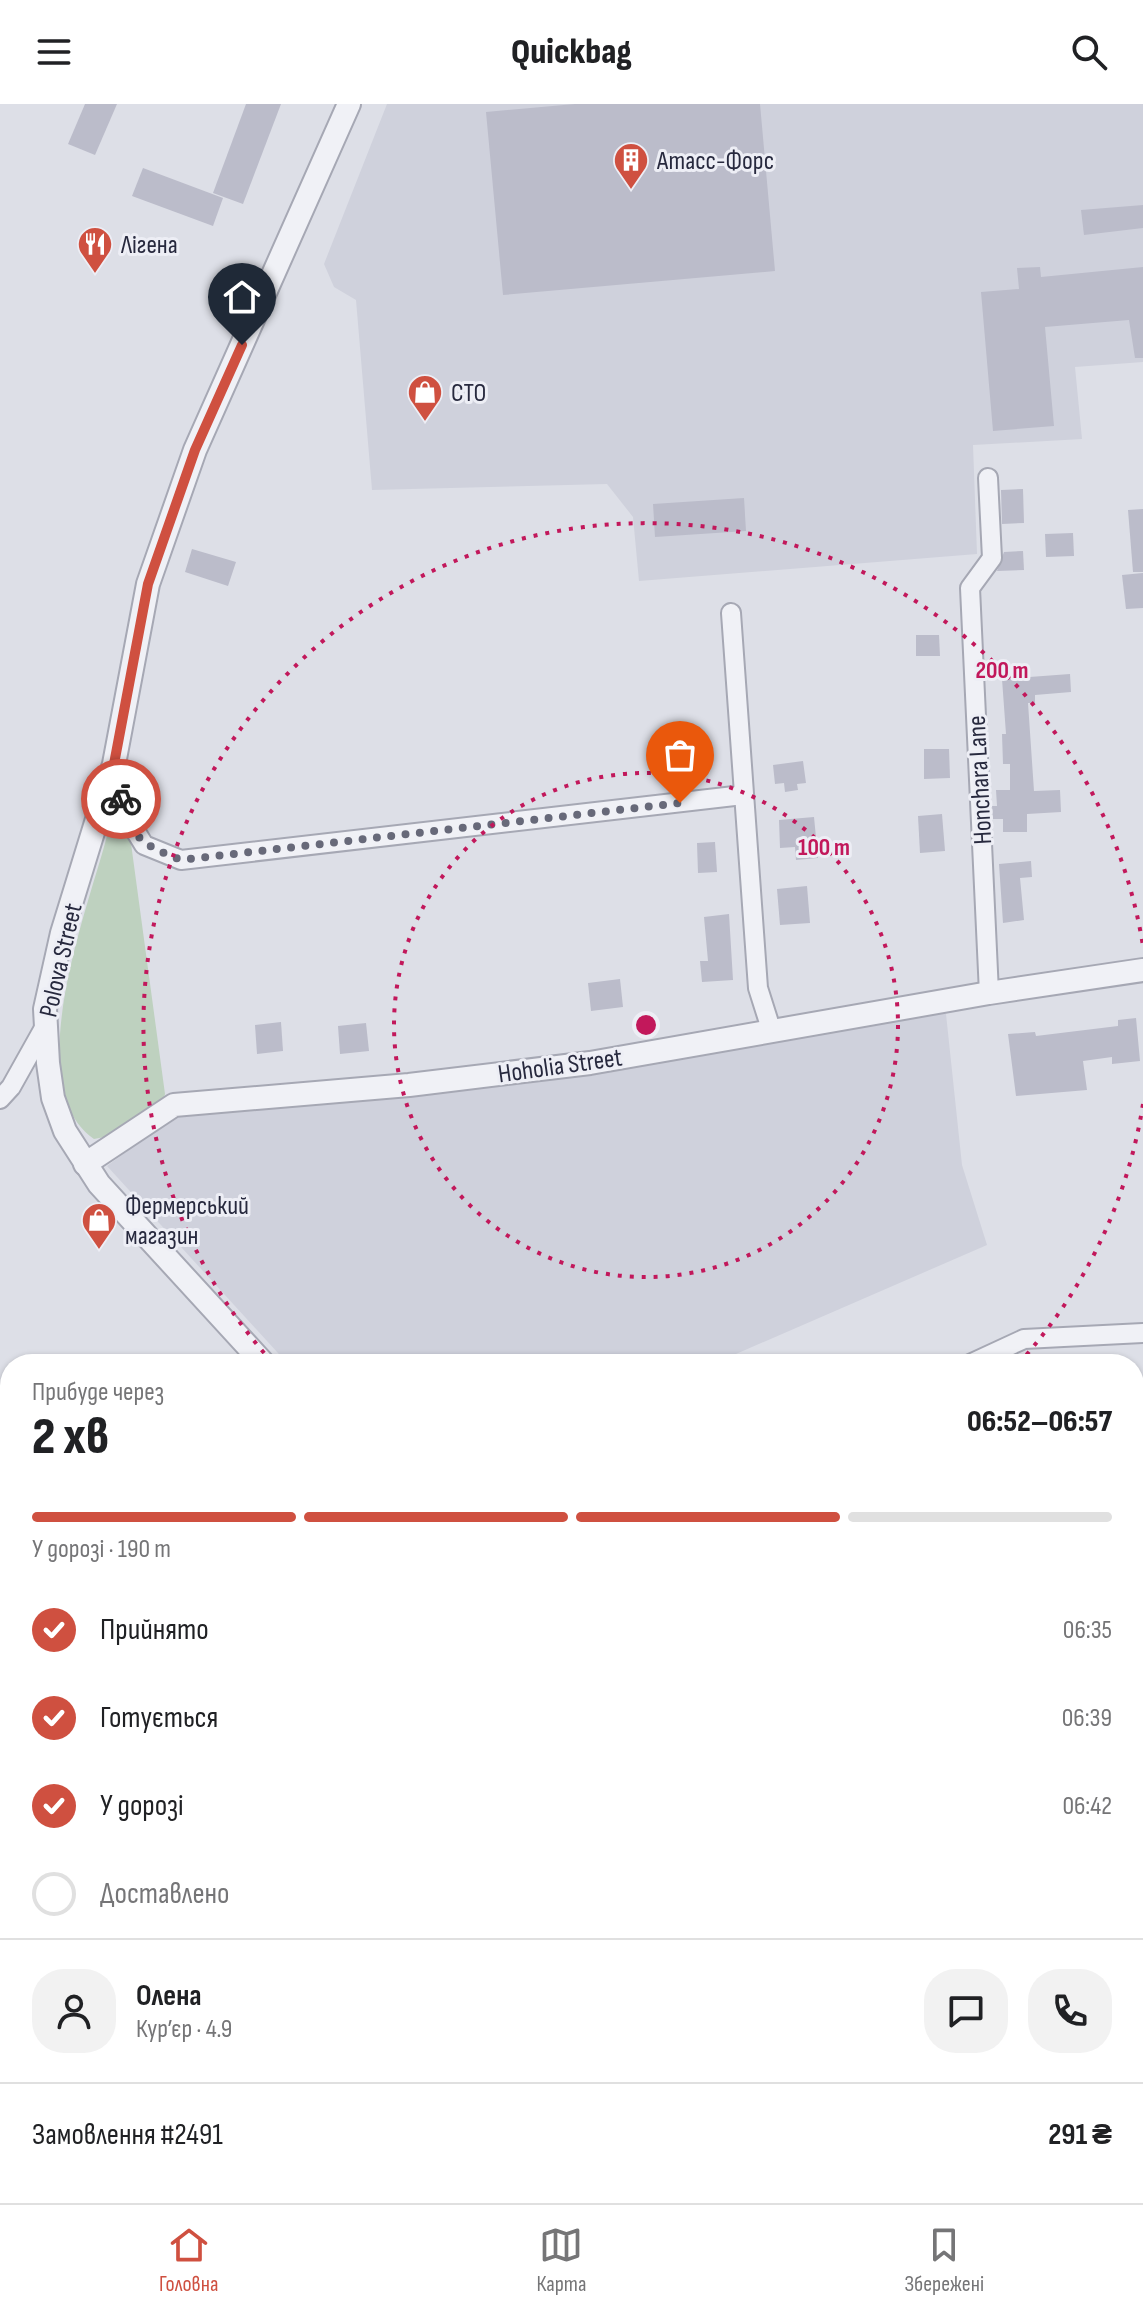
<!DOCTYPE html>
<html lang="uk">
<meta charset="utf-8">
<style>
:root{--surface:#fff;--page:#f2f2f2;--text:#202124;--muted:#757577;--line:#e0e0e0;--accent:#cf5040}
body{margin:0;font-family:"Sofia Sans Condensed",sans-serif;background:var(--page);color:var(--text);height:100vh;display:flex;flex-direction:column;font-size:30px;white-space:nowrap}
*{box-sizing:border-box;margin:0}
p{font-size:26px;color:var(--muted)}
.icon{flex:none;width:44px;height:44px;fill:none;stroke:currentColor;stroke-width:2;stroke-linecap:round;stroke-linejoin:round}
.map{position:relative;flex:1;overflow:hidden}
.drawer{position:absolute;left:0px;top:1250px;width:1144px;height:850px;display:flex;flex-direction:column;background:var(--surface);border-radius:32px 32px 0 0;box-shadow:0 2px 6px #0004}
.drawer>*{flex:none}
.pin{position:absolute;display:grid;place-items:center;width:68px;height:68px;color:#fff;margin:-82px -34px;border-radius:50% 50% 50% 0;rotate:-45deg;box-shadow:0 0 8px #0007}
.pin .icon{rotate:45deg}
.courier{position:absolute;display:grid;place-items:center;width:80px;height:80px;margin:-40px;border:6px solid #cf5040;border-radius:50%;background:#fff;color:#222;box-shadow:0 2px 10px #0007}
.head em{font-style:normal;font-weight:800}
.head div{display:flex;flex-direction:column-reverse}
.head{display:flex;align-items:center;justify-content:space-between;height:136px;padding:0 32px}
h1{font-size:52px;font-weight:800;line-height:60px}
.bar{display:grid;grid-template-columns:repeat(4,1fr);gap:12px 8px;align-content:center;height:96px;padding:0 32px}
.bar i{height:10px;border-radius:6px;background:var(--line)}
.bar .on{background:var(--accent)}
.bar p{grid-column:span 4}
.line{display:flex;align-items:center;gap:20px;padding:0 32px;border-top:2px solid var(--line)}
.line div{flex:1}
.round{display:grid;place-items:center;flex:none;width:84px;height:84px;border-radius:32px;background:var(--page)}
ol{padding:0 32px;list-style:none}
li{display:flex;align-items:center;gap:24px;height:88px}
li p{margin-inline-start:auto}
li .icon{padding:8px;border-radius:50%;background:var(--accent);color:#fff;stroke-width:4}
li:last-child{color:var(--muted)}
li i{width:44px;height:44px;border:4px solid var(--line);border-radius:50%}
header{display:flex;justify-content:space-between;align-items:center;height:104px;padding:0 32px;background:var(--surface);font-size:36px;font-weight:800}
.tabs{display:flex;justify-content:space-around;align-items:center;height:112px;border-top:2px solid var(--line);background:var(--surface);font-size:22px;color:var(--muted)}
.tabs a{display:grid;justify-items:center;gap:4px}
.tabs .on{color:var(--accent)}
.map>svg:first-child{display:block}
</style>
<header><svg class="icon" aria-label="menu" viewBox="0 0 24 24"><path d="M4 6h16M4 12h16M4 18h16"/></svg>Quickbag<svg class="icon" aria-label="search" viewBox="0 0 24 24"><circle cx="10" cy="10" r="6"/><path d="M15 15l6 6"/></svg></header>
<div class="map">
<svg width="1143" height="2099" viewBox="0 0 1143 2099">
<rect width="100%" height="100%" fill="#dddfe7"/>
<g fill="#cfd1dc">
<polygon points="387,0 1143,0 1143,258 1075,263 1082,335 973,341 977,450 639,477 633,413 607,380 372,386 356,196 334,183 324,160"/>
<polygon points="922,910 946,910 962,1061 987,1141 713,1260 288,1260 107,1062 177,1010"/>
</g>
<path fill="#bed1bf" d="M107,732H130L165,990L162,1001L115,1031L94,1035C18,982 88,805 107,732Z"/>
<g fill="#bbbcca">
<polygon points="85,0 117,0 95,51 68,40"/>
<polygon points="246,0 281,0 243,100 213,89"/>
<polygon points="575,0 760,0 775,167 503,191 486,8"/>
<polygon points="143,64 223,94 213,122 132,92"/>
<polygon points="1143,101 1143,124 1084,131 1081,106"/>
<polygon points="1040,163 1041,173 1143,163 1143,254 1135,254 1129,216 1045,223 1054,322 993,327 981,188 1019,185 1017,164"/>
<polygon points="1023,385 1024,419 1002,420 1001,386"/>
<polygon points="744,394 746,427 655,433 653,400"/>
<polygon points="1143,405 1143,468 1133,468 1128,406"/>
<polygon points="1073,429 1074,452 1046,453 1045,430"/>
<polygon points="192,445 236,458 228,482 185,468"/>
<polygon points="1023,447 1024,466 997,467 1004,448"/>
<polygon points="1143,469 1143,504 1126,505 1122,471"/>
<polygon points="916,531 939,531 940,552 916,552"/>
<polygon points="1070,570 1071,588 1035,591 1035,599 1028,599 1034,687 1060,686 1061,708 1027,710 1027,728 1003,728 1003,715 993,715 992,702 997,702 996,686 1010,686 1010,660 1003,660 1002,630 1006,630 1002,575"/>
<polygon points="924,645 949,645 950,674 924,675"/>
<polygon points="803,657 806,679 797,680 798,686 785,688 784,679 775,680 773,661"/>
<polygon points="942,710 945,747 920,749 918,712"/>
<polygon points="814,713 818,754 796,756 795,743 780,744 779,716"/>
<polygon points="715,738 717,768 698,769 697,739"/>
<polygon points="1031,757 1032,773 1020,774 1024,816 1003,819 999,760"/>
<polygon points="807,782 810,819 780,821 777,785"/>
<polygon points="729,810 733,876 702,878 700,857 708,857 704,813"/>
<polygon points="620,875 623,903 591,907 588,879"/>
<polygon points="1136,914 1140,957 1112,960 1112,953 1083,957 1087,986 1016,992 1008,930 1035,928 1036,932 1118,922 1118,916"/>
<polygon points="281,918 283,947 257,950 255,921"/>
<polygon points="366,919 369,947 340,950 338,922"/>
</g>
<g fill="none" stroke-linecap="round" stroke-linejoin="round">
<g stroke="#a6a8b4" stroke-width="22">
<g id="minor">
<polyline points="988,374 992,454 970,484 989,889"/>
<polyline points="731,509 758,884 771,925"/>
<polyline points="114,660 125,710 144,741 181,756 743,691"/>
<polyline points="0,995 11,983 44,924"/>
<polyline points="970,1260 1024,1235 1143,1229"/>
<polyline points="0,1345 10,1342"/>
<polyline points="0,1563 10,1561"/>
<polyline points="1134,1718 1143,1710"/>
<polyline points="0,1815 10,1812"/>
<polyline points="0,2043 10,2041"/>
</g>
</g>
<g stroke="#a6a8b4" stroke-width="26">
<g id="tertiary">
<polyline points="85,1060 174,1001 409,981 590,959 989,889 1143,866"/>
<polyline points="264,1260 99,1080 65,1027 53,994 48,959 45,905 62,829 114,660 148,480 195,346 349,0"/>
<polyline points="1037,2090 1048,2099"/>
</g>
</g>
<use href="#minor" stroke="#f0f1f6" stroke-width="18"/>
<use href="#tertiary" stroke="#f0f1f6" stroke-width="22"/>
</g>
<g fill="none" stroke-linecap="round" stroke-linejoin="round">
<path stroke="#676979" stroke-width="8" stroke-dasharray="0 14.4" d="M121,695C130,735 146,742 181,756L680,699"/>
<polyline stroke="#cf5040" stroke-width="10" points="121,695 114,660 148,480 195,346 242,241"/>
</g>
<g fill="none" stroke="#c2185b" stroke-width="4" stroke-dasharray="4 8">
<circle cx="646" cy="921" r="252"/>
<path d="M1143 1000A503 503 0 0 1 1020 1258M272 1258A503 503 0 1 1 1143 842"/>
</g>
<defs>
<g id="building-pin" transform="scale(1.8)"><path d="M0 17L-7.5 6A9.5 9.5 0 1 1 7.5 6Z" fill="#cf5040" stroke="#edeef5"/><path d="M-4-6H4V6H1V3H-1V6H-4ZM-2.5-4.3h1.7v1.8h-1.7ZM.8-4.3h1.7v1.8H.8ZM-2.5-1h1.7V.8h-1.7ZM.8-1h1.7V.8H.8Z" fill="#fff"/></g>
<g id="restaurant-pin" transform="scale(1.8)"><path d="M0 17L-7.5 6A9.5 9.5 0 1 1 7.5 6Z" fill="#cf5040" stroke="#edeef5"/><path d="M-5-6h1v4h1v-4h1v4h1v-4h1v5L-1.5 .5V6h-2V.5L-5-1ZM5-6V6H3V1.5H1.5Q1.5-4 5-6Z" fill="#fff"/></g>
<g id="shop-pin" transform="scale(1.8)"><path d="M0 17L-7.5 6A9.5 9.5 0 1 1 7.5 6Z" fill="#cf5040" stroke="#edeef5"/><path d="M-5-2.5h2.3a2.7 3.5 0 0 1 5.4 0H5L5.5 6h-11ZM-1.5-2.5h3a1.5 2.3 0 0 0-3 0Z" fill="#fff"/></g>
</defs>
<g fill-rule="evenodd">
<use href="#building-pin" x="631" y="56"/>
<use href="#restaurant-pin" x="95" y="140"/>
<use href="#shop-pin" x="425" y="288"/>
<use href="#shop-pin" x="99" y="1116"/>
</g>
<g text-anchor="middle" stroke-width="6" stroke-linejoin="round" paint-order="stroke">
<g font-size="26" fill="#27293e" stroke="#edeef5" text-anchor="start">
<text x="657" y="65">Атасс-Форс</text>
<text x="121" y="149">Лігена</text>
<text x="451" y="297">СТО</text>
<text x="125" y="1110">Фермерський<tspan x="125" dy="30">магазин</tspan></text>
</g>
<g font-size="26" fill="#27293e" stroke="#edeef5">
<text transform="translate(979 676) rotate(-93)" y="9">Honchara Lane</text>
<text transform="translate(60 856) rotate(-77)" y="9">Polova Street</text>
<text transform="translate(560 961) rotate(-8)" y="9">Hoholia Street</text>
</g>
</g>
<circle cx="646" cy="921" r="12" fill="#c2185b" stroke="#edeef5" stroke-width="4"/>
<g font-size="24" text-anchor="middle" font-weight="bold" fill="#c2185b" stroke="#edeef5" stroke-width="6" stroke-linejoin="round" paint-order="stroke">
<text x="1002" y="574">200 m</text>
<text x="824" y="751">100 m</text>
</g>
</svg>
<div class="pin" style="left:680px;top:699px;background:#ea580c"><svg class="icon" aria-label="bag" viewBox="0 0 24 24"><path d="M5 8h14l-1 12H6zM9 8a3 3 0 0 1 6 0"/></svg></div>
<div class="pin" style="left:242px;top:241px;background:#1f2937"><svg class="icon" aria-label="home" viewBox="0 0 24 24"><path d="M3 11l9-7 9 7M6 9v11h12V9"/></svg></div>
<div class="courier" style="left:121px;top:695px"><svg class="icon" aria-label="bike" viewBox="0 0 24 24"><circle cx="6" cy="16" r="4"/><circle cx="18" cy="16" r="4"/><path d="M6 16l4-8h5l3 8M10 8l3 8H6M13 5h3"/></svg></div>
<section class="drawer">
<div class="head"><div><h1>2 хв</h1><p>Прибуде через</p></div><em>06:52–06:57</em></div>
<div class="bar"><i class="on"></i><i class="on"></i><i class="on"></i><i></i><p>У дорозі · 190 m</p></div>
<ol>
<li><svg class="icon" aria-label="check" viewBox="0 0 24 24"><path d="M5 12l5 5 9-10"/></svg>Прийнято<p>06:35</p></li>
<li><svg class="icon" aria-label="check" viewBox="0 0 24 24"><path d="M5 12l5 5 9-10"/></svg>Готується<p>06:39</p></li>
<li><svg class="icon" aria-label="check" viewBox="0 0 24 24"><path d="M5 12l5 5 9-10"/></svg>У дорозі<p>06:42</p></li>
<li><i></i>Доставлено</li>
</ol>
<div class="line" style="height:144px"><a class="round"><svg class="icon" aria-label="person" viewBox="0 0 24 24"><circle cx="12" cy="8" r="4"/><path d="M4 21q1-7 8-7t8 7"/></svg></a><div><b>Олена</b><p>Кур’єр · 4.9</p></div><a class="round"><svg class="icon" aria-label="chat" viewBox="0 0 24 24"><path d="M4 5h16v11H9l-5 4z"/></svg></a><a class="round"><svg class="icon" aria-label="phone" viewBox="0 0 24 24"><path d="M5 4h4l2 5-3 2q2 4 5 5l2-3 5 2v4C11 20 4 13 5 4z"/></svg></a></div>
<div class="line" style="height:104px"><div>Замовлення #2491</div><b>291 ₴</b></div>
</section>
</div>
<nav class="tabs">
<a class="on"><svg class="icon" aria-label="home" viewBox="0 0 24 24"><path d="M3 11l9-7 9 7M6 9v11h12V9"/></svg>Головна</a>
<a><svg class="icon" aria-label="map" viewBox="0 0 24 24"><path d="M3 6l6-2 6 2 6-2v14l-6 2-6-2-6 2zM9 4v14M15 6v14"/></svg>Карта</a>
<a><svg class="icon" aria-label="saved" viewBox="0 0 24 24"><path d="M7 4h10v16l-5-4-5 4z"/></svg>Збережені</a>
</nav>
